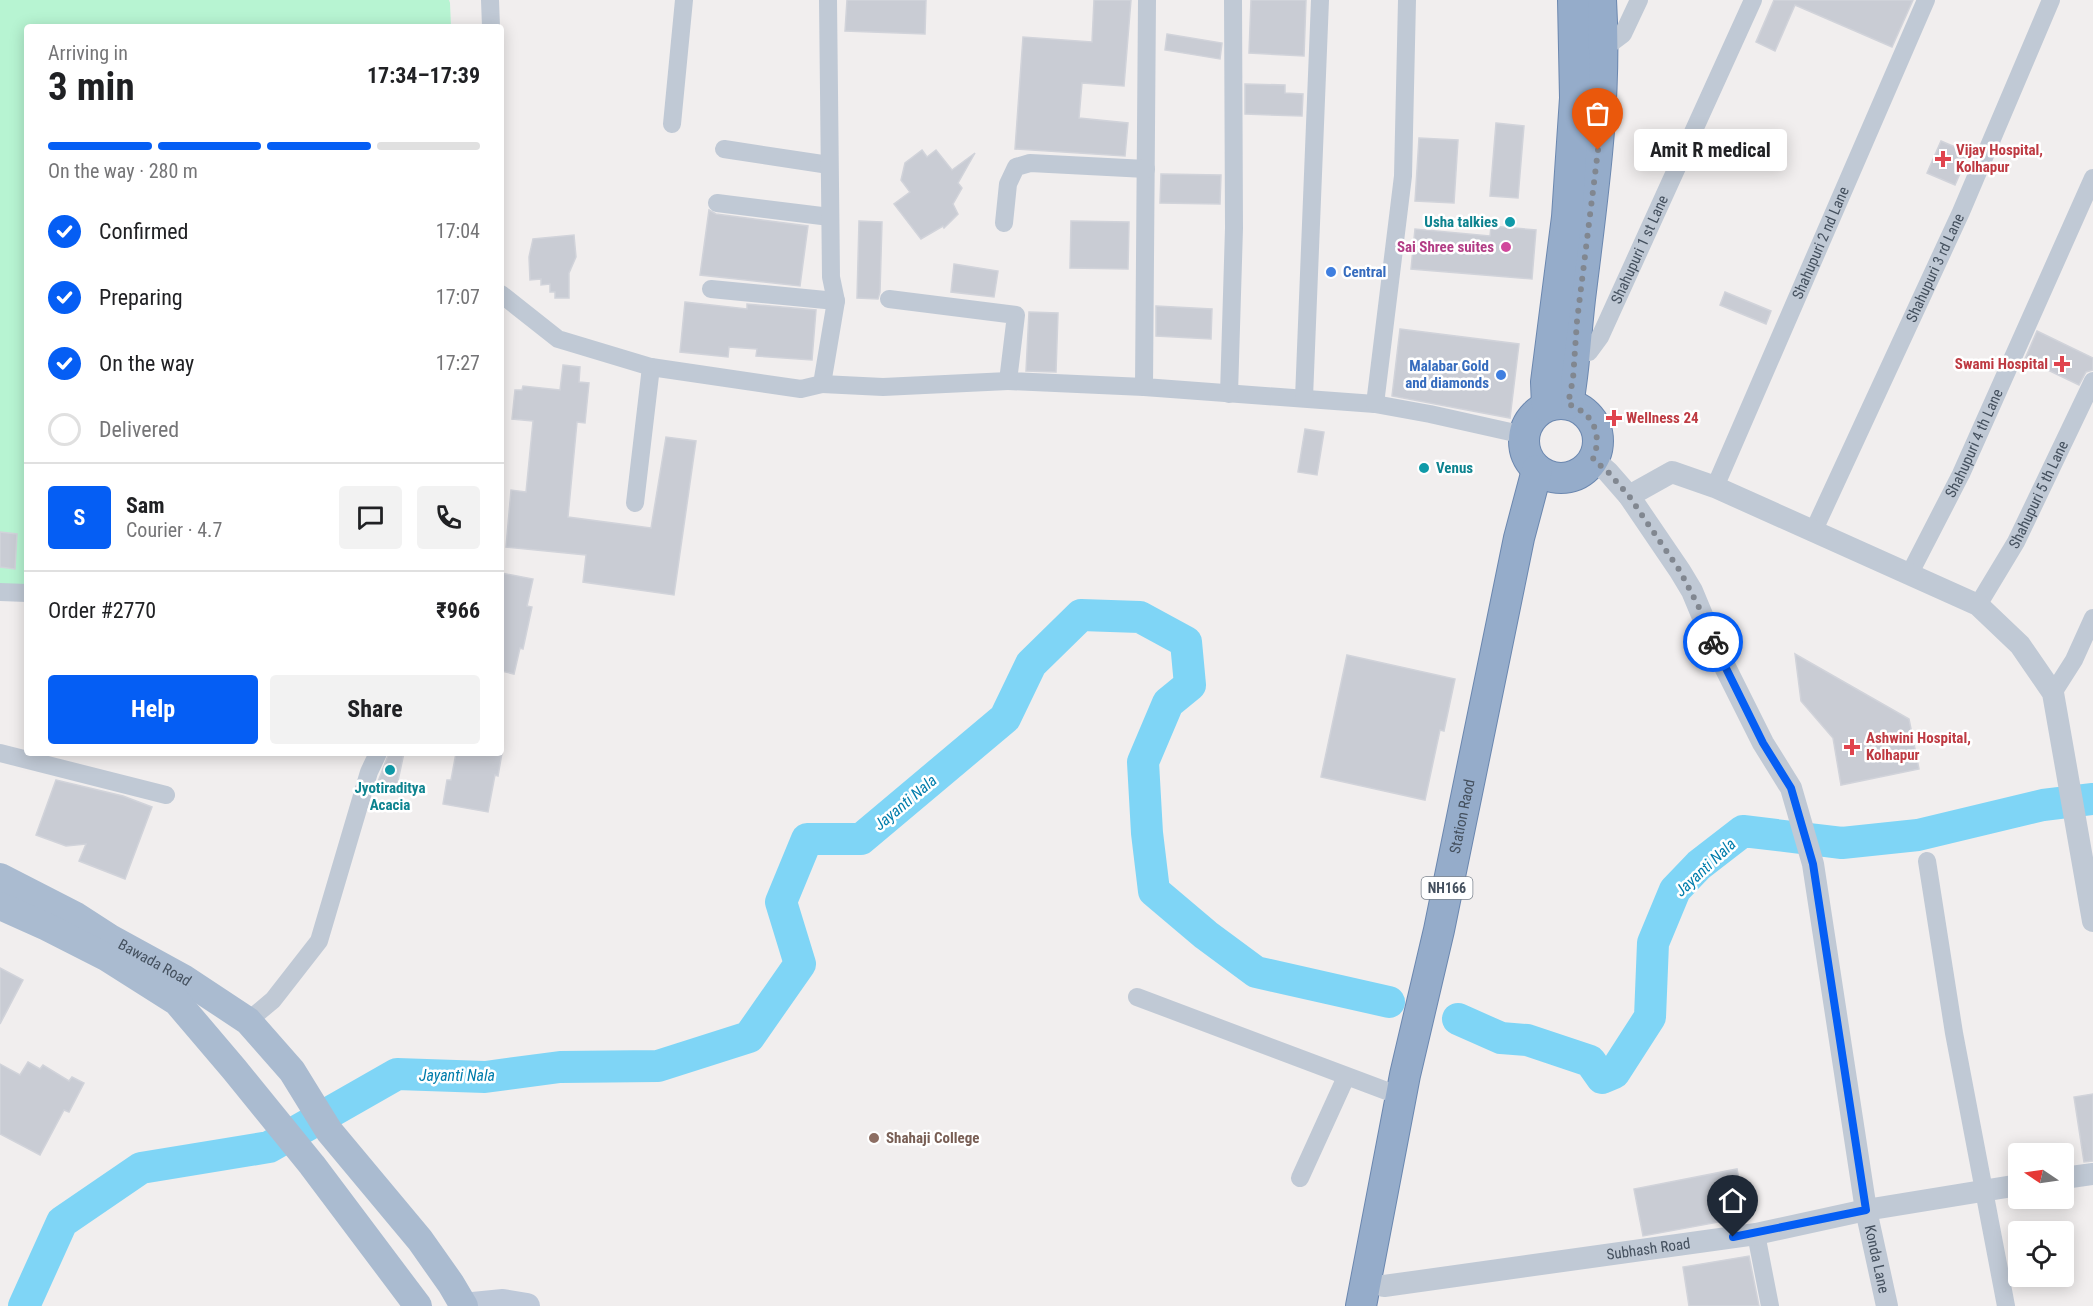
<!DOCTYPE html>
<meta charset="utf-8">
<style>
:root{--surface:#fff;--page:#f2f2f2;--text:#202124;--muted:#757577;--line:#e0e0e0;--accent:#055ef4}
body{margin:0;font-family:"Roboto Condensed",sans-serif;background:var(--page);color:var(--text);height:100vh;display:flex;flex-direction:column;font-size:22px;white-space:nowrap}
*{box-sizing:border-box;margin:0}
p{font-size:20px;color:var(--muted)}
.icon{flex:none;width:33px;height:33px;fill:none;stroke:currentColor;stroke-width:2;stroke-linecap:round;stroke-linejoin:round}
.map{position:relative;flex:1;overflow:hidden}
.drawer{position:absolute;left:24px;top:24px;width:480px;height:732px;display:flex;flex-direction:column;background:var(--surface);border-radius:6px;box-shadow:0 3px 15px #0003}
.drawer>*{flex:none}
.needle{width:39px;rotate:283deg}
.fabs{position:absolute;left:2008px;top:1143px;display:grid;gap:12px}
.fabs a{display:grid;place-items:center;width:66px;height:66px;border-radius:6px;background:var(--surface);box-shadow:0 3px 15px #0003;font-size:30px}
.pin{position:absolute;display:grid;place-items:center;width:51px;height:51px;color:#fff;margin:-62px -26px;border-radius:50% 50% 50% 0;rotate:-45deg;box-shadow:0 0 6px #0007}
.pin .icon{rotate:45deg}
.courier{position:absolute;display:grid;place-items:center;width:60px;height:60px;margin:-30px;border:4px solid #055ef4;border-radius:50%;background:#fff;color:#222;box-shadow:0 2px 8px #0007}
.bubble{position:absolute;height:42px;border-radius:6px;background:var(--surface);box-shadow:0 3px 15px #0003;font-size:20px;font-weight:700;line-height:42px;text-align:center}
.headline em{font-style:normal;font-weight:700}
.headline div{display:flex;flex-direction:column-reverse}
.headline{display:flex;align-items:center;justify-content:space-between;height:102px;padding:0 24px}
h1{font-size:39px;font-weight:700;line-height:45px}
.bar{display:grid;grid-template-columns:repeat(4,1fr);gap:9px 6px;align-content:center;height:72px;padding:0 24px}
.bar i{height:8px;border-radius:4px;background:var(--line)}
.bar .current{background:var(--accent)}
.bar p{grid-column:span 4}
.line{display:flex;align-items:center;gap:15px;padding:0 24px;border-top:2px solid var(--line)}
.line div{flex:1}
.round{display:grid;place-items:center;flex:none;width:63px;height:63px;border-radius:6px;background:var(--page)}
ol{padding:0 24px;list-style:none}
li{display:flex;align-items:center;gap:18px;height:66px}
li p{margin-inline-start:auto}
li .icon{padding:6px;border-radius:50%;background:var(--accent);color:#fff;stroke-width:4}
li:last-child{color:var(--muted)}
li i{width:33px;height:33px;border:3px solid var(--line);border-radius:50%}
.primary-button{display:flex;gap:12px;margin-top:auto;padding:12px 24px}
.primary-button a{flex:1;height:69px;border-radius:6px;background:var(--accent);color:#fff;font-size:24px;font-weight:700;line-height:69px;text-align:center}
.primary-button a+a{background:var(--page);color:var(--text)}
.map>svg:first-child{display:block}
</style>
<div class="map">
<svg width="2093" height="1306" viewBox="0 0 2093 1306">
<rect width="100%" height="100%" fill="#f1eeee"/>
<polygon fill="#b7f4d2" points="0,0 449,0 450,3 451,27 27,27 27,593 0,592"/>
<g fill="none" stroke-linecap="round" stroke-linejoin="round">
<g stroke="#7fd5f6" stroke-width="32">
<polyline points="1458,1019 1501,1038 1527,1040 1590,1061 1602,1078 1614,1073 1650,1017 1653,943 1675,890 1699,865 1743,831 1842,843 1918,835 2043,805 2093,799"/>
<polyline points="24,1306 62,1222 141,1168 269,1147 397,1074 485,1077 560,1067 658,1066 749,1037 800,964 781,902 807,839 861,839 1005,718 1031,664 1081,615 1140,617 1186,642 1190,685 1168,703 1143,762 1147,833 1154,891 1206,935 1256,972 1389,1002"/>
</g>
</g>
<g fill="#c9ccd4" stroke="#d1d3da" stroke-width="1.5">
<polygon points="847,0 926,0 925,34 845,31"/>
<polygon points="1094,0 1131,0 1124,86 1082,83 1079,118 1128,123 1125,156 1015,149 1023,37 1092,42"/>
<polygon points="1251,0 1306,0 1304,56 1249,53"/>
<polygon points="1774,0 1913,0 1892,47 1795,5 1775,51 1756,42"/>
<polygon points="1167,34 1222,43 1220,59 1165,50"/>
<polygon points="1245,84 1285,85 1285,93 1303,94 1302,116 1245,114"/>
<polygon points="1496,123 1524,126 1518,198 1490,196"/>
<polygon points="1419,138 1458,140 1454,203 1415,201"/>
<polygon points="1941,141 1969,153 1955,185 1927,173"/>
<polygon points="922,150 927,157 936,150 952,170 975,153 958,183 962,188 953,204 958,214 944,228 943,226 921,239 894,204 910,192 901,180 905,163"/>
<polygon points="1161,174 1221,175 1220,204 1160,203"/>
<polygon points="709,210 716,214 808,226 800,286 700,275"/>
<polygon points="859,221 882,222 880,292 878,299 857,298"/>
<polygon points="1071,221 1129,222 1128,269 1070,268"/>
<polygon points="1491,226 1536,230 1532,279 1411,269 1415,229 1490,236"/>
<polygon points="574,235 576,257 569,273 569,298 555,298 555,292 550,292 550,284 541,285 541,279 530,280 529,257 533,239"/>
<polygon points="954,264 998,271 994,297 951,292"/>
<polygon points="1725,292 1771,311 1766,324 1720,305"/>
<polygon points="685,302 747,309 747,304 816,310 812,360 756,356 757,349 729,347 728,357 680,352"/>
<polygon points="1156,306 1212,309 1211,339 1156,336"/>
<polygon points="1029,312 1058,313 1056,372 1026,371"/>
<polygon points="1400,329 1519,344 1510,418 1392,396"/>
<polygon points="2037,331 2093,358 2093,370 2086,372 2079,385 2025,359"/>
<polygon points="563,365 580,367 579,382 589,383 585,423 577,422 568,517 651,528 666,437 696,441 674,595 583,582 586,555 506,547 511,490 526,492 533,421 512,419 515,390 522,390 523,386 560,390"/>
<polygon points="1305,429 1324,432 1317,475 1298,472"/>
<polygon points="0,532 17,534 15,569 0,567"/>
<polygon points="501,573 533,579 527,606 532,607 523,649 520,648 514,674 501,671"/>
<polygon points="1795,654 1909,719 1919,769 1841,785 1833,738 1801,701"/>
<polygon points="1347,655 1455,679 1444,731 1440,730 1425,800 1321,777"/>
<polygon points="389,753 404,753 396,790 376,787"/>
<polygon points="456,753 502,753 498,776 495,775 488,812 443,804 447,780 451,780"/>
<polygon points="56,780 123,796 152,807 125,879 79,861 86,844 66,846 36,835"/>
<polygon points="0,968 23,980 0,1024"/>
<polygon points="28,1062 40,1069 43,1065 69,1081 72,1077 84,1083 69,1112 64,1110 40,1155 0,1134 0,1064 20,1075"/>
<polygon points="2093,1094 2093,1161 2084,1162 2074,1097"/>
<polygon points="1737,1169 1746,1217 1643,1236 1634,1189"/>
<polygon points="1749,1256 1759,1306 1689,1306 1683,1267"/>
</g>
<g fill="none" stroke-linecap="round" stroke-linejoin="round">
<g stroke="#6b87af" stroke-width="32">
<g id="trunk">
<circle cx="1561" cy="441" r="37"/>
<path d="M1568,404C1575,367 1576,329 1581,291C1593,194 1607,98 1601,0"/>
<polyline points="1547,406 1546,382 1567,217 1570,172 1575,98 1573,0"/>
<path id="s9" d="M1361,1306L1405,1075L1439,930L1519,538L1537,470"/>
</g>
</g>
<g stroke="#c0c9d5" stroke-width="18">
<polyline points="490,0 491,27"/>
<polyline points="1147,0 1144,387 1375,404 1430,414 1524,435"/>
<polyline points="1603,49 1623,34 1639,0"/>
<polyline points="672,124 684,0"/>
<polyline points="724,149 829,165"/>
<polyline points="717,203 830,217"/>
<polyline points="1004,223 1008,184 1016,167 1030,163 1146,169"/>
<polyline points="711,289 836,301"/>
<polyline points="501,294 558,339 651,367 801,389 822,384 836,301 831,277 828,0"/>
<polyline points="889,299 1016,315 1008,381 1144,387"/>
<path id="s1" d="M1574,355L1589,352L1600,337L1753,0"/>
<polyline points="822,384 883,387 1008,381"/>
<polyline points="1229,394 1234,228 1233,0"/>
<polyline points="1304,398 1320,0"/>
<polyline points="1375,404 1403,176 1407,0"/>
<path id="s2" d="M1715,487L1926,0"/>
<polyline points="635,503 651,367"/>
<path id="s3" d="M1813,532L1961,212L2051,0"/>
<path id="s4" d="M1909,575L1961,474L2093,178"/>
<polyline points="0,592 27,593"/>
<path id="s5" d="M1978,605L2016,542L2093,381"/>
<polyline points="2053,693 2074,660 2093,618"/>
<polyline points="0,753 166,795"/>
<polyline points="1927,861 1954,1033 2006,1306"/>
<polyline points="1137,997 1400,1096"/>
<polyline points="248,1021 273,1000 319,941 369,772 378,753"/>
<polyline points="1300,1178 1346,1077"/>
<polyline points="1756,1234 1770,1306"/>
</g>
<g stroke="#c0c9d5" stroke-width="22">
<path id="s6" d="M1593,459L1608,472L1629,496L1680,571L1692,591L1717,651L1763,743L1791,788L1813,864L1866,1210L1887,1306"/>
<polyline points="1629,496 1672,472 1715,487 1978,605 2020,645 2053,693 2093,921"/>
<polyline points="2064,1178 2093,1174"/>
<path id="s7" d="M1384,1286L1756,1234L1866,1210L2019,1185"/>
</g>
<polyline stroke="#bec9d9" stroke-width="26" points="463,1306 503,1302 527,1306"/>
<g stroke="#aabbd0" stroke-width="28">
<path id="s8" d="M0,877L76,916L110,938L183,978L248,1021L292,1071L329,1131L420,1240L451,1284L464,1306"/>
<polyline points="0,906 47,927 106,957 177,1002 234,1069 312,1165 418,1306"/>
</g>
<use href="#trunk" stroke="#95acca" stroke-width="30"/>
</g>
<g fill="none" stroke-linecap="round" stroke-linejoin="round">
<path stroke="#818790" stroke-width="6" stroke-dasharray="0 10.8" d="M1598,150L1577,321L1573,379L1568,404C1593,413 1603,434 1593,459L1608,472L1629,496L1680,571L1705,619L1713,642"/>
<polyline stroke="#055ef4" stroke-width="8" points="1713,642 1763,743 1791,788 1813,864 1866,1210 1733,1237"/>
</g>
<g fill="#e0444e" stroke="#fff" stroke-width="2">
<path d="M1940 150h6v6h6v6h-6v6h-6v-6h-6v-6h6z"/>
<path d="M2059 355h6v6h6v6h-6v6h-6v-6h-6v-6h6z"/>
<path d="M1611 409h6v6h6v6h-6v6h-6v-6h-6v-6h6z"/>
<path d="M1849 738h6v6h6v6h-6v6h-6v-6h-6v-6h6z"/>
</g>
<g fill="#0f9aa8" stroke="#fff" stroke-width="2">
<circle cx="1510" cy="222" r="6"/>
<circle cx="1424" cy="468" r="6"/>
<circle cx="390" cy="770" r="6"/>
</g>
<circle fill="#d1479c" stroke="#fff" stroke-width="2" cx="1506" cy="247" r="6"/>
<g fill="#3f7fe0" stroke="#fff" stroke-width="2">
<circle cx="1331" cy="272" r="6"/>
<circle cx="1501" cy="375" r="6"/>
</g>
<circle fill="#8d6e63" stroke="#fff" stroke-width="2" cx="874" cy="1138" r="6"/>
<g text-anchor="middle" stroke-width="5" stroke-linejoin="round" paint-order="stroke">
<rect fill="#fff" stroke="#7c848e" stroke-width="1.5" x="1421.5" y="877" width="51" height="22" rx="4.5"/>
<g font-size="14" font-weight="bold" fill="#44505e">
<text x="1447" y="893">NH166</text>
</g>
<g font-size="15" font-weight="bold" fill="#be3a42" stroke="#fff" text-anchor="start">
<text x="1956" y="155">Vijay Hospital,<tspan x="1956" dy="17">Kolhapur</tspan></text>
<text x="2048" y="369" text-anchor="end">Swami Hospital</text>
<text x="1626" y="423">Wellness 24</text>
<text x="1866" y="743">Ashwini Hospital,<tspan x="1866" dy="17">Kolhapur</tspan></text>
</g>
<g font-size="15" font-weight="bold" fill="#0d838f" stroke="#fff" text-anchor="end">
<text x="1498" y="227">Usha talkies</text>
<text x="1436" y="473" text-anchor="start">Venus</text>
<text x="390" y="793" text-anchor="middle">Jyotiraditya<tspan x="390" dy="17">Acacia</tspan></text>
</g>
<g font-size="15" fill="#44505e" stroke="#fff">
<text dy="5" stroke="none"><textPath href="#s2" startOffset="266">Shahupuri 2 nd Lane</textPath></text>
<text dy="5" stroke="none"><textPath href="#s1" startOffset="130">Shahupuri 1 st Lane</textPath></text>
<text dy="5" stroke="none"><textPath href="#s3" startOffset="291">Shahupuri 3 rd Lane</textPath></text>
<text dy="5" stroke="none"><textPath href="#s4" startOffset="147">Shahupuri 4 th Lane</textPath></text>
<text dy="5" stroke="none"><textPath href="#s5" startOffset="126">Shahupuri 5 th Lane</textPath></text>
<text dy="5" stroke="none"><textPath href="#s9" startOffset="500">Station Raod</textPath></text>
<text dy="5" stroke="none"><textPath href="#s8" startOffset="177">Bawada Road</textPath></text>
<text dy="5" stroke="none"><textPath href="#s7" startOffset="267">Subhash Road</textPath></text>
<text dy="5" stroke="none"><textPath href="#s6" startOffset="866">Konda Lane</textPath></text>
</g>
<g font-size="15" font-weight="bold" fill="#b23c85" stroke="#fff" text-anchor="end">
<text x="1494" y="252">Sai Shree suites</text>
</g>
<g font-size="15" font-weight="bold" fill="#366cbe" stroke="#fff" text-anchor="start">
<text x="1343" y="277">Central</text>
<text x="1489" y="371" text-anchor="end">Malabar Gold<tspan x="1489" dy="17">and diamonds</tspan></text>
</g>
<g font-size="15" font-weight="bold" fill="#785e54" stroke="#fff" text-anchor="start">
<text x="886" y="1143">Shahaji College</text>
</g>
<g font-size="16" font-style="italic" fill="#017dac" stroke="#fff">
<text transform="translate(905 802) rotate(-40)" y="6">Jayanti Nala</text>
<text transform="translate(1705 867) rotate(-43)" y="6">Jayanti Nala</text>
<text x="457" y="1081">Jayanti Nala</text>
</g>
</g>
</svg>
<div class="fabs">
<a><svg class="needle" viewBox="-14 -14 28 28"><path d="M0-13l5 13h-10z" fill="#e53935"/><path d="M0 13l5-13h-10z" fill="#757577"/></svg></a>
<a><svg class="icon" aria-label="locate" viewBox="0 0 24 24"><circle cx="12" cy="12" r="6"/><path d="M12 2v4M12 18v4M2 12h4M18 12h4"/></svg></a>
</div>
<div class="pin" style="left:1598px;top:150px;background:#ea580c"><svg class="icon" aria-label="bag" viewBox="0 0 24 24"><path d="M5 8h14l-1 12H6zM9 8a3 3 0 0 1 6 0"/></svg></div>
<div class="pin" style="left:1733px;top:1237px;background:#1f2937"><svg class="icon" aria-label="home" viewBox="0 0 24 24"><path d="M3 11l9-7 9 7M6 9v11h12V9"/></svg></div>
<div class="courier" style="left:1713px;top:642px"><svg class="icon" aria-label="bike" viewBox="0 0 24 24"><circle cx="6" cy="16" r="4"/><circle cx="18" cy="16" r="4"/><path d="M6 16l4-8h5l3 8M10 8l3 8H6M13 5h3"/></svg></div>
<div class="bubble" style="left:1634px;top:129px;width:153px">Amit R medical</div>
<section class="drawer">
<div class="headline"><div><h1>3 min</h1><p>Arriving in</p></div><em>17:34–17:39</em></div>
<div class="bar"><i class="current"></i><i class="current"></i><i class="current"></i><i></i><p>On the way · 280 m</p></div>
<ol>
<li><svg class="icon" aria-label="check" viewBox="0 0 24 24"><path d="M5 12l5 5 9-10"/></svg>Confirmed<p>17:04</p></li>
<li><svg class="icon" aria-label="check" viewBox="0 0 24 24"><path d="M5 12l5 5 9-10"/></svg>Preparing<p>17:07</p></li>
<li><svg class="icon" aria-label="check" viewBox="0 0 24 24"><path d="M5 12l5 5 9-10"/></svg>On the way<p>17:27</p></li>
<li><i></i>Delivered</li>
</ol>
<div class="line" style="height:108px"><b class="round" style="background:var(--accent);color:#fff">S</b><div><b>Sam</b><p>Courier · 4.7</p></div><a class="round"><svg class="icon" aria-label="chat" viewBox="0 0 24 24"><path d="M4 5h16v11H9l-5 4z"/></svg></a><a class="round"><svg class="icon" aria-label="phone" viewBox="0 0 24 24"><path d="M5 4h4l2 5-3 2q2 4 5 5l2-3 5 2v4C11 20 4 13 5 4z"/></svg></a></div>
<div class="line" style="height:78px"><div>Order #2770</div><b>₹966</b></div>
<div class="primary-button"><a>Help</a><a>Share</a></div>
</section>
</div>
